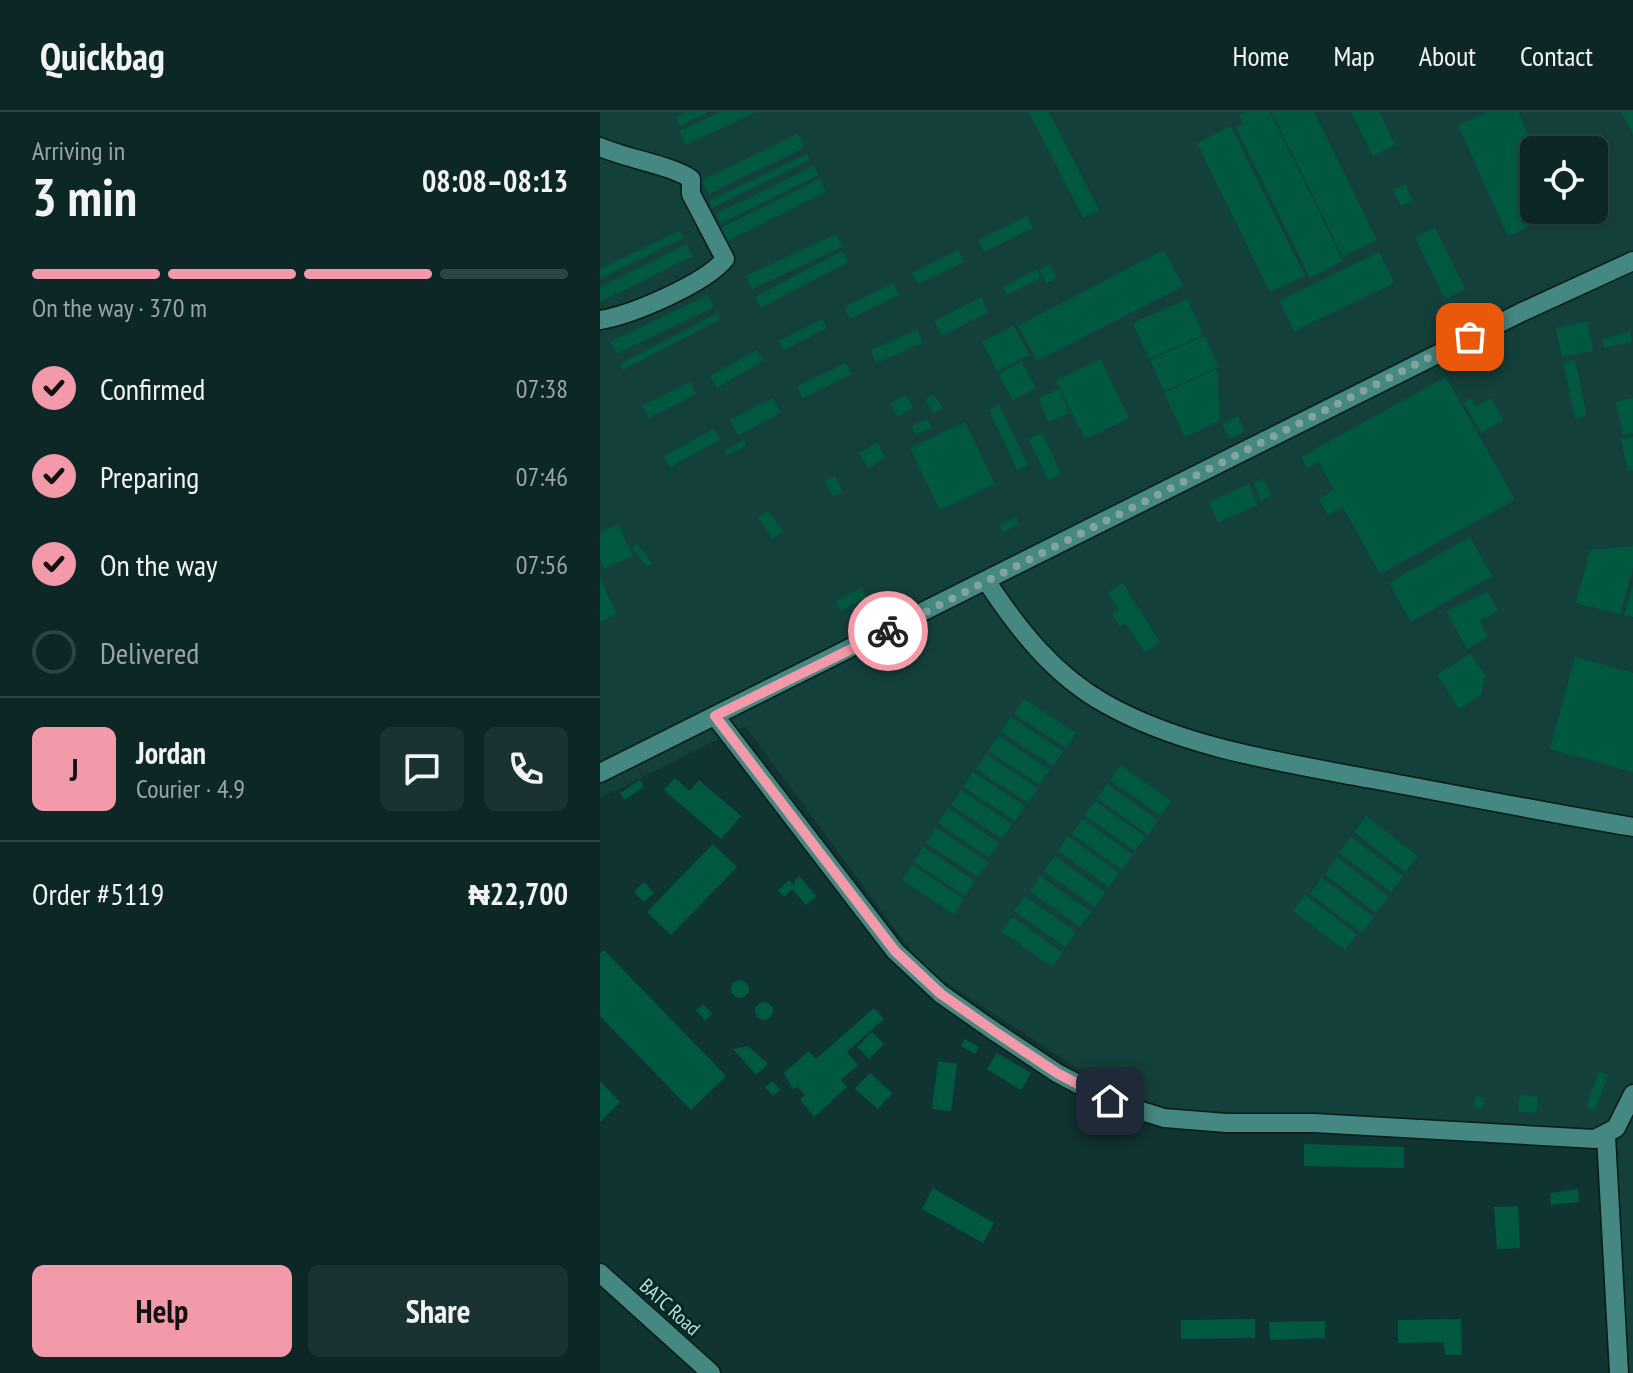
<!DOCTYPE html>
<meta charset="utf-8">
<style>
:root{--surface:#0c2725;--page:#1a3332;--text:#f1f3f6;--muted:#9aa5a7;--line:#2c4442;--accent:#f39aaa}
body{margin:0;font-family:"PT Sans Narrow",sans-serif;background:var(--page);color:var(--text);height:100vh;display:flex;flex-direction:column;font-size:30px;white-space:nowrap}
*{box-sizing:border-box;margin:0}
p{font-size:26px;color:var(--muted)}
.icon{flex:none;width:44px;height:44px;fill:none;stroke:currentColor;stroke-width:2;stroke-linecap:round;stroke-linejoin:round}
.map{position:relative;flex:1;overflow:hidden}
.side{display:flex;flex-direction:column;background:var(--surface);width:600px}
.side>*{flex:none}
.tools{position:absolute;left:920px;top:24px;display:grid;gap:16px}
.tools a{display:grid;place-items:center;width:88px;height:88px;border-radius:12px;background:var(--surface);box-shadow:0 2px 6px #0004,0 0 0 2px var(--line);font-size:40px}
.pin{position:absolute;display:grid;place-items:center;width:68px;height:68px;color:#fff;margin:-34px;border-radius:16px;box-shadow:0 4px 12px #0006}
.courier{position:absolute;display:grid;place-items:center;width:80px;height:80px;margin:-40px;border:6px solid #f39aaa;border-radius:50%;background:#fff;color:#222;box-shadow:0 2px 10px #0007}
.summary em{font-style:normal;font-weight:600}
.summary div{display:flex;flex-direction:column-reverse}
.summary{display:flex;align-items:center;justify-content:space-between;height:136px;padding:0 32px}
h1{font-size:52px;font-weight:600;line-height:60px}
.bar{display:grid;grid-template-columns:repeat(4,1fr);gap:12px 8px;align-content:center;height:96px;padding:0 32px}
.bar i{height:10px;border-radius:6px;background:var(--line)}
.bar .active{background:var(--accent)}
.bar p{grid-column:span 4}
.line{display:flex;align-items:center;gap:20px;padding:0 32px;border-top:2px solid var(--line)}
.line div{flex:1}
.round{display:grid;place-items:center;flex:none;width:84px;height:84px;border-radius:12px;background:var(--page)}
ol{padding:0 32px;list-style:none}
li{display:flex;align-items:center;gap:24px;height:88px}
li p{margin-inline-start:auto}
li .icon{padding:8px;border-radius:50%;background:var(--accent);color:#111;stroke-width:4}
li:last-child{color:var(--muted)}
li i{width:44px;height:44px;border:4px solid var(--line);border-radius:50%}
.action{display:flex;gap:16px;margin-top:auto;padding:16px 32px}
.action a{flex:1;height:92px;border-radius:12px;background:var(--accent);color:#111;font-size:32px;font-weight:600;line-height:92px;text-align:center}
.action a+a{background:var(--page);color:var(--text)}
header{display:flex;align-items:center;gap:48px;box-sizing:border-box;height:112px;padding:0 40px;background:var(--surface);border-bottom:2px solid var(--line)}
header strong{font-size:38px}
nav{display:flex;gap:44px;margin-inline-start:auto;font-size:28px}
main{display:flex;flex:1;min-height:0}
.map>svg:first-child{display:block}
</style>
<header>
<strong>Quickbag</strong>
<nav><a>Home</a><a>Map</a><a>About</a><a>Contact</a></nav>
</header>
<main>
<section class="side">
<div class="summary"><div><h1>3 min</h1><p>Arriving in</p></div><em>08:08–08:13</em></div>
<div class="bar"><i class="active"></i><i class="active"></i><i class="active"></i><i></i><p>On the way · 370 m</p></div>
<ol>
<li><svg class="icon" aria-label="check" viewBox="0 0 24 24"><path d="M5 12l5 5 9-10"/></svg>Confirmed<p>07:38</p></li>
<li><svg class="icon" aria-label="check" viewBox="0 0 24 24"><path d="M5 12l5 5 9-10"/></svg>Preparing<p>07:46</p></li>
<li><svg class="icon" aria-label="check" viewBox="0 0 24 24"><path d="M5 12l5 5 9-10"/></svg>On the way<p>07:56</p></li>
<li><i></i>Delivered</li>
</ol>
<div class="line" style="height:144px"><b class="round" style="background:var(--accent);color:#111">J</b><div><b>Jordan</b><p>Courier · 4.9</p></div><a class="round"><svg class="icon" aria-label="chat" viewBox="0 0 24 24"><path d="M4 5h16v11H9l-5 4z"/></svg></a><a class="round"><svg class="icon" aria-label="phone" viewBox="0 0 24 24"><path d="M5 4h4l2 5-3 2q2 4 5 5l2-3 5 2v4C11 20 4 13 5 4z"/></svg></a></div>
<div class="line" style="height:104px"><div>Order #5119</div><b>₦22,700</b></div>
<div class="action"><a>Help</a><a>Share</a></div>
</section>
<div class="map">
<svg width="1033" height="1261" viewBox="0 0 1033 1261">
<rect width="100%" height="100%" fill="#103431"/>
<path fill="#14403c" fill-rule="evenodd" d="M0,0H1033V1261H1030L1016,1192V1020L571,998L514,980L324,856L145,614L0,686ZM934,38H994V98H934Z"/>
<g fill="#005841">
<polygon points="86,0 108,0 80,14 76,5"/>
<polygon points="120,0 156,0 86,33 80,19"/>
<polygon points="429,0 449,0 499,98 483,106"/>
<polygon points="645,0 670,0 743,149 710,166 636,16 643,12 639,3"/>
<polygon points="672,0 714,0 777,128 743,145"/>
<polygon points="751,0 779,0 795,33 773,44"/>
<polygon points="887,0 918,0 935,38 934,98 963,100 908,124 858,13"/>
<polygon points="1021,0 1033,0 1033,22"/>
<polygon points="631,14 705,164 670,180 597,31"/>
<polygon points="198,22 204,36 109,82 102,68"/>
<polygon points="207,42 210,48 112,96 109,89"/>
<polygon points="214,54 219,63 121,111 116,102"/>
<polygon points="219,67 226,80 128,129 121,116"/>
<polygon points="805,72 813,88 801,94 793,78"/>
<polygon points="427,104 433,116 384,140 378,128"/>
<polygon points="835,116 865,177 845,187 815,125"/>
<polygon points="80,119 84,126 0,167 0,157"/>
<polygon points="236,122 242,135 152,177 146,164"/>
<polygon points="87,132 93,144 0,190 0,175"/>
<polygon points="358,138 364,150 318,172 312,161"/>
<polygon points="564,138 583,174 437,249 418,214"/>
<polygon points="242,139 248,150 161,196 155,185"/>
<polygon points="779,140 794,171 694,219 679,189"/>
<polygon points="450,152 457,166 446,171 440,158"/>
<polygon points="437,157 441,166 407,183 403,175"/>
<polygon points="293,171 299,183 250,207 244,195"/>
<polygon points="108,183 114,195 16,242 10,230"/>
<polygon points="381,185 388,200 342,224 334,209"/>
<polygon points="587,187 603,223 549,247 533,211"/>
<polygon points="118,201 121,207 23,258 20,252"/>
<polygon points="223,207 227,216 184,238 179,229"/>
<polygon points="987,209 993,239 962,245 956,216"/>
<polygon points="414,214 429,243 397,259 382,230"/>
<polygon points="317,218 323,231 276,251 271,238"/>
<polygon points="1030,220 1032,230 1004,236 1002,227"/>
<polygon points="605,224 618,255 564,279 550,248"/>
<polygon points="157,238 163,249 117,276 110,264"/>
<polygon points="500,247 529,306 485,327 456,269"/>
<polygon points="975,248 987,304 975,307 963,250"/>
<polygon points="422,250 436,276 413,288 398,262"/>
<polygon points="246,251 252,262 203,286 197,274"/>
<polygon points="617,257 620,308 585,325 564,281"/>
<polygon points="846,265 915,388 780,462 743,395 728,403 719,387 734,378 719,350 707,356 701,345"/>
<polygon points="90,270 96,282 48,306 42,294"/>
<polygon points="459,277 469,301 448,310 439,286"/>
<polygon points="306,283 313,296 298,305 290,292"/>
<polygon points="334,283 343,296 334,302 325,288"/>
<polygon points="173,286 181,301 138,323 130,308"/>
<polygon points="872,286 876,294 891,286 904,308 881,321 864,291"/>
<polygon points="1033,286 1033,321 1023,324 1016,290"/>
<polygon points="399,293 428,353 417,358 389,298"/>
<polygon points="638,304 645,319 629,327 622,312"/>
<polygon points="327,307 332,316 316,323 312,314"/>
<polygon points="365,310 395,372 340,398 310,336"/>
<polygon points="114,317 120,328 70,355 64,344"/>
<polygon points="442,321 461,362 448,368 429,327"/>
<polygon points="1033,325 1033,358 1028,359 1021,327"/>
<polygon points="144,328 146,333 126,344 124,339"/>
<polygon points="278,331 286,346 268,356 259,341"/>
<polygon points="235,364 243,380 233,385 225,369"/>
<polygon points="664,367 671,384 660,388 654,370"/>
<polygon points="649,372 658,393 618,410 609,390"/>
<polygon points="168,399 183,419 173,427 158,406"/>
<polygon points="416,405 419,412 403,420 399,413"/>
<polygon points="18,412 33,444 4,457 0,448 0,421"/>
<polygon points="870,425 892,464 811,510 789,471"/>
<polygon points="37,432 52,451 47,455 32,436"/>
<polygon points="1033,434 1033,455 1020,502 976,491 990,438"/>
<polygon points="0,467 17,502 0,510"/>
<polygon points="523,471 560,531 545,540 526,511 520,515 512,502 519,498 508,481"/>
<polygon points="1033,475 1033,505 1024,503"/>
<polygon points="262,476 266,486 241,499 236,489"/>
<polygon points="888,480 898,499 880,509 888,525 867,537 846,499"/>
<polygon points="870,542 885,563 881,583 859,597 837,563"/>
<polygon points="975,545 1033,561 1033,660 950,637"/>
<polygon points="424,587 476,621 466,636 414,602"/>
<polygon points="411,605 463,639 453,654 401,620"/>
<polygon points="398,624 450,658 440,673 388,639"/>
<polygon points="386,642 438,676 428,691 376,657"/>
<polygon points="521,653 571,689 561,704 510,668"/>
<polygon points="373,660 425,694 415,709 363,675"/>
<polygon points="75,666 90,679 99,668 141,704 121,727 64,678"/>
<polygon points="40,668 44,675 24,688 20,681"/>
<polygon points="507,672 558,708 548,723 497,686"/>
<polygon points="361,678 412,712 402,727 351,693"/>
<polygon points="495,689 546,725 535,739 484,703"/>
<polygon points="348,696 399,731 389,746 338,711"/>
<polygon points="766,704 818,744 805,760 754,720"/>
<polygon points="482,707 533,743 522,758 472,722"/>
<polygon points="336,716 388,750 378,765 326,731"/>
<polygon points="468,724 519,761 509,775 458,739"/>
<polygon points="751,725 803,764 791,780 739,741"/>
<polygon points="113,732 137,755 71,823 47,800"/>
<polygon points="323,735 375,769 365,784 314,750"/>
<polygon points="455,744 505,780 495,795 444,759"/>
<polygon points="737,745 789,785 776,801 725,762"/>
<polygon points="312,753 364,787 354,802 302,768"/>
<polygon points="199,764 216,784 206,793 192,777 184,785 178,778 189,768 196,775 194,769"/>
<polygon points="440,764 491,800 480,815 430,779"/>
<polygon points="722,766 774,805 762,821 710,782"/>
<polygon points="44,770 54,781 44,790 34,780"/>
<polygon points="705,783 757,822 745,838 693,799"/>
<polygon points="425,784 476,820 465,835 414,799"/>
<polygon points="412,805 463,841 452,855 401,819"/>
<polygon points="4,838 126,964 91,998 0,904 0,841"/>
<circle cx="140" cy="877" r="9"/>
<circle cx="164" cy="899" r="9"/>
<polygon points="103,892 112,902 105,909 96,898"/>
<polygon points="274,896 284,907 247,940 258,953 241,968 247,975 214,1005 200,987 205,983 197,974 193,978 184,961 209,939 216,947"/>
<polygon points="272,920 284,932 269,947 257,935"/>
<polygon points="365,927 379,935 375,942 361,934"/>
<polygon points="148,934 168,952 156,963 133,937"/>
<polygon points="397,941 431,961 421,978 387,957"/>
<polygon points="338,949 357,952 351,999 332,997"/>
<polygon points="999,960 1008,963 995,999 986,995"/>
<polygon points="270,961 292,981 278,997 255,977"/>
<polygon points="0,969 20,990 0,1010"/>
<polygon points="172,969 180,978 173,984 165,975"/>
<polygon points="920,983 938,985 936,1001 918,999"/>
<polygon points="876,984 885,986 882,997 874,996"/>
<polygon points="704,1032 804,1035 804,1056 704,1054"/>
<polygon points="333,1076 394,1111 383,1131 322,1097"/>
<polygon points="978,1077 979,1090 951,1093 950,1081"/>
<polygon points="918,1094 920,1136 897,1137 894,1095"/>
<polygon points="655,1207 655,1226 581,1227 581,1208"/>
<polygon points="861,1207 862,1243 845,1243 844,1230 798,1231 798,1208"/>
<polygon points="725,1209 725,1226 670,1228 669,1210"/>
</g>
<g fill="none" stroke-linecap="round" stroke-linejoin="round">
<g stroke="#051a18" stroke-width="21">
<g id="minor">
<path d="M0,35C27,47 71,53 91,67V82L125,147C106,171 32,203 0,208"/>
<path d="M387,470C419,518 453,562 504,591C583,636 682,650 771,667C858,683 945,700 1033,715"/>
<polyline points="115,604 295,839 341,882 394,919 457,961 510,989 564,1006 626,1011 714,1011 995,1027 1016,1016 1033,982"/>
<polyline points="0,661 922,200 1033,149"/>
<polyline points="1006,1024 1019,1261"/>
<polyline points="0,1161 111,1261"/>
</g>
</g>
<use href="#minor" stroke="#458781" stroke-width="18"/>
</g>
<g fill="none" stroke-linecap="round" stroke-linejoin="round">
<polyline stroke="#82a3a0" stroke-width="8" stroke-dasharray="0 14.4" points="288,519 870,225"/>
<polyline stroke="#f39aaa" stroke-width="10" points="288,519 115,604 295,839 341,882 394,919 457,961 510,989"/>
</g>
<g text-anchor="middle" stroke-width="6" stroke-linejoin="round" paint-order="stroke">
<g font-size="20" fill="#bfdfdb" stroke="#042a27">
<text transform="translate(70 1195) rotate(42)" y="7">BATC Road</text>
</g>
</g>
</svg>
<div class="tools">
<a><svg class="icon" aria-label="locate" viewBox="0 0 24 24"><circle cx="12" cy="12" r="6"/><path d="M12 2v4M12 18v4M2 12h4M18 12h4"/></svg></a>
</div>
<div class="pin" style="left:870px;top:225px;background:#ea580c"><svg class="icon" aria-label="bag" viewBox="0 0 24 24"><path d="M5 8h14l-1 12H6zM9 8a3 3 0 0 1 6 0"/></svg></div>
<div class="pin" style="left:510px;top:989px;background:#1f2937"><svg class="icon" aria-label="home" viewBox="0 0 24 24"><path d="M3 11l9-7 9 7M6 9v11h12V9"/></svg></div>
<div class="courier" style="left:288px;top:519px"><svg class="icon" aria-label="bike" viewBox="0 0 24 24"><circle cx="6" cy="16" r="4"/><circle cx="18" cy="16" r="4"/><path d="M6 16l4-8h5l3 8M10 8l3 8H6M13 5h3"/></svg></div>
</div>
</main>
